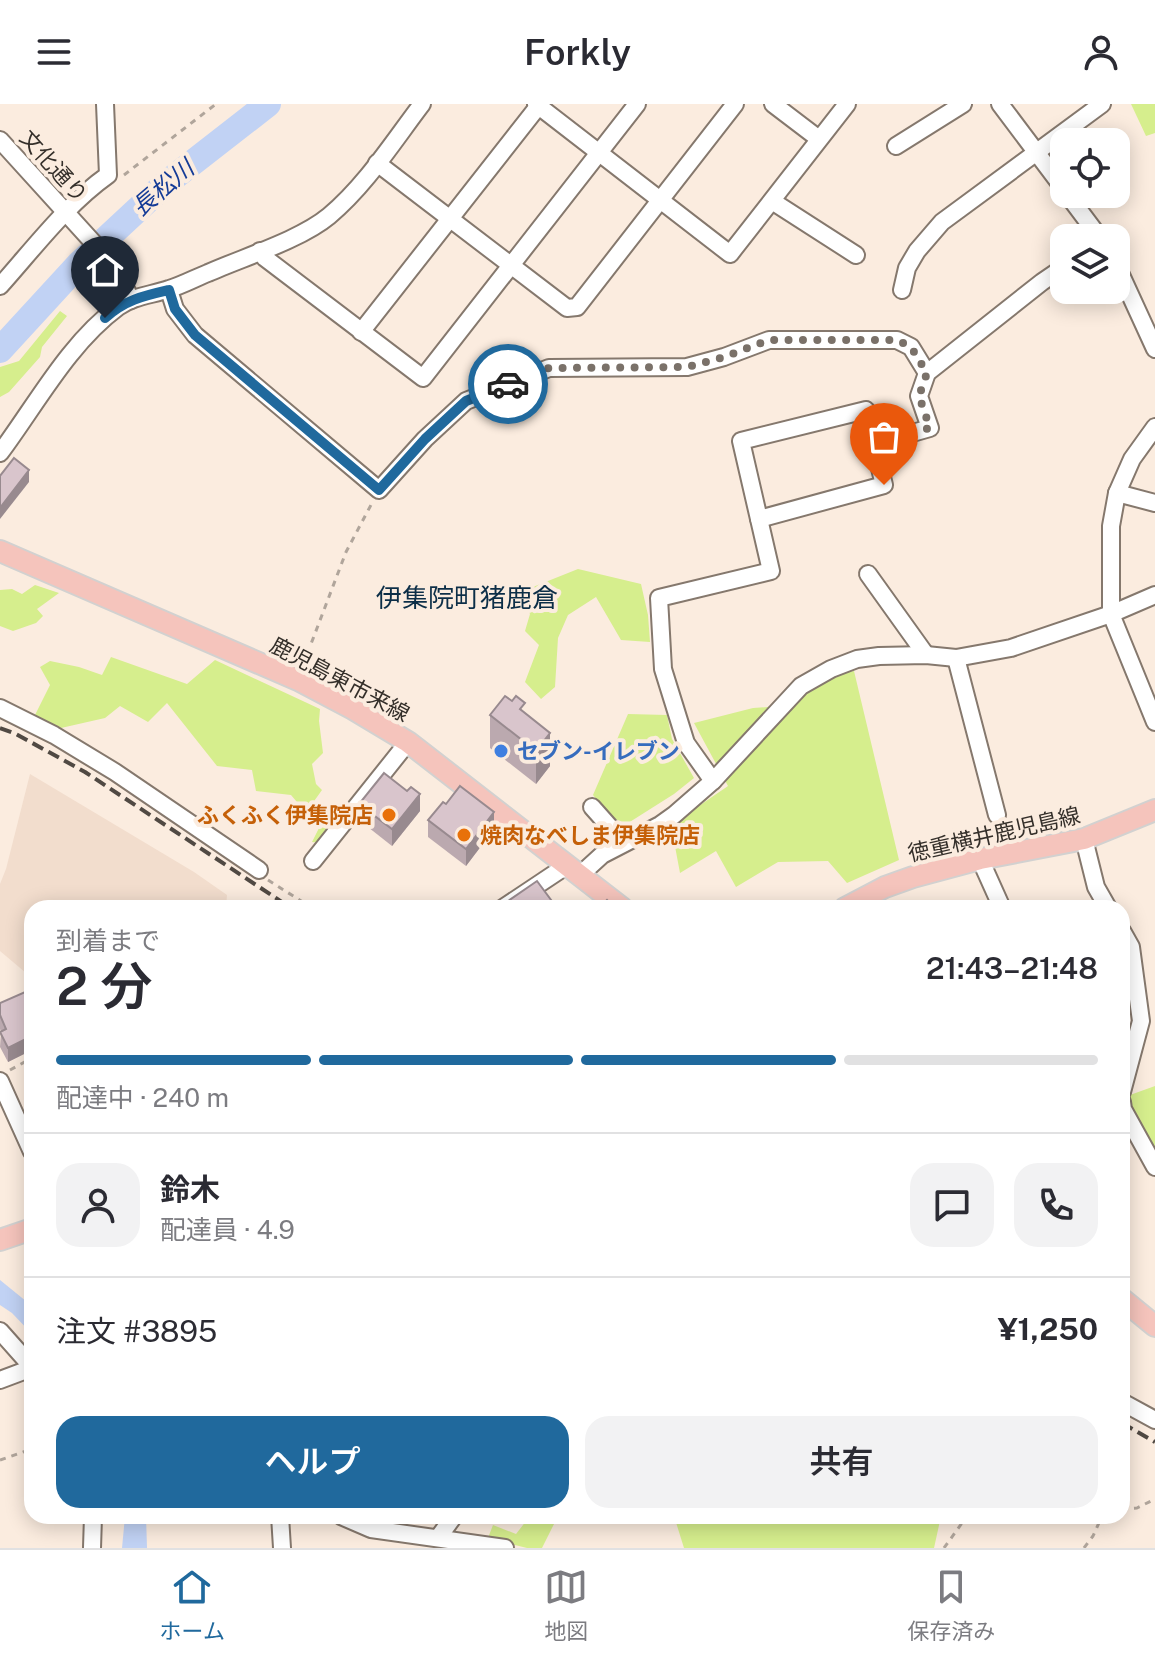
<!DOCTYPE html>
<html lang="ja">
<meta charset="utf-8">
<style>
:root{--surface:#fff;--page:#f2f2f3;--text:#2b2b33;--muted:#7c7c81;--line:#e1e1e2;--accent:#20699d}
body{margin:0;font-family:"Public Sans","Noto Sans JP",sans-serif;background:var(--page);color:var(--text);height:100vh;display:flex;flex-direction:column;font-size:30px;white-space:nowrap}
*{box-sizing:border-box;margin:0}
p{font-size:26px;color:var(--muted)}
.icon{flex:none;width:44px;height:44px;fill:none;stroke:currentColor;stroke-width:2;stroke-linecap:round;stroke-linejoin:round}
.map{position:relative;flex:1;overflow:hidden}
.details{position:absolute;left:24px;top:796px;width:1106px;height:624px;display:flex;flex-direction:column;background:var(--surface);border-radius:24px;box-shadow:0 4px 20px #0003}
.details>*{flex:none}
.buttons{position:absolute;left:1050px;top:24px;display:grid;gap:16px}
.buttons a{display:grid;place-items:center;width:80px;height:80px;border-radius:16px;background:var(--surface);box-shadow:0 4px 20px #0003;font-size:40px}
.pin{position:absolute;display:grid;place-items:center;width:68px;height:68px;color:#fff;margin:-82px -34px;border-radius:50% 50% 50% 0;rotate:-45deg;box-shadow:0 0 8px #0007}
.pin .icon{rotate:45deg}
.courier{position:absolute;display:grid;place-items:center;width:80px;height:80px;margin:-40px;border:6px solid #20699d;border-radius:50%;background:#fff;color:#222;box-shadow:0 2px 10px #0007}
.head em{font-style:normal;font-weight:600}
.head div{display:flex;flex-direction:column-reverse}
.head{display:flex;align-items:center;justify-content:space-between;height:136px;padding:0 32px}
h1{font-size:52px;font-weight:600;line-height:60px}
.bar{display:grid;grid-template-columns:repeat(4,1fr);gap:12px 8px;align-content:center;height:96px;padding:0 32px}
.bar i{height:10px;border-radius:6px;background:var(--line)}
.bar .current{background:var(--accent)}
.bar p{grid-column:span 4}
.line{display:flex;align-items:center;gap:20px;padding:0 32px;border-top:2px solid var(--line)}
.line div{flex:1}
.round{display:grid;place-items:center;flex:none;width:84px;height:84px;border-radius:24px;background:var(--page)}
.action{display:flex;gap:16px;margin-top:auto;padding:16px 32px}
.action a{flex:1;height:92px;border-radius:24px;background:var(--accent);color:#fff;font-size:32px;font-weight:600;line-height:92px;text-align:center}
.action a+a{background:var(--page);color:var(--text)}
header{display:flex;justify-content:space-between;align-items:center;height:104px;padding:0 32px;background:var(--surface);font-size:36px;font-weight:600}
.menu{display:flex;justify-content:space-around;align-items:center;height:112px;border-top:2px solid var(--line);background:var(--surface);font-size:22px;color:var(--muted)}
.menu a{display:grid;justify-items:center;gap:4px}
.menu .current{color:var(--accent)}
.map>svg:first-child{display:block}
</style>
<header><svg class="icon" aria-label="menu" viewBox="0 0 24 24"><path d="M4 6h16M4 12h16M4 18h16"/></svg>Forkly<svg class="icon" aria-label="person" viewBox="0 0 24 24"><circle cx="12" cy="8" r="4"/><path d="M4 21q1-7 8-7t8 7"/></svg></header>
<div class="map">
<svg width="1155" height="1444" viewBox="0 0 1155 1444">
<rect width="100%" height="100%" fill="#fbecdf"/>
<polygon fill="#f2ddcd" points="30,670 194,768 227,791 226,804 32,804 32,874 0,847 0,780 6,765"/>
<g fill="#d6ee8d">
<polygon points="1131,0 1155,0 1155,29 1146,32"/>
<polygon points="60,207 67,212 42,243 40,253 9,288 0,293 0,263 19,257"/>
<polygon points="578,465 641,480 648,511 650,538 621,536 596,493 568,511 558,534 555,583 541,595 525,578 539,541 525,527 530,510 521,492 533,483"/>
<polygon points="35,481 59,489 37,505 43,512 36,519 13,527 0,522 0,486 12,485 22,490"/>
<polygon points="111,553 187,580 215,556 320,605 319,617 323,649 312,660 316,680 322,686 312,700 332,723 322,739 312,738 319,724 291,691 256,687 252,666 217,662 167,599 148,618 120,602 105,614 61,624 34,613 50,581 40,563 50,557 79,563 102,571"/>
<polygon points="854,567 899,756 847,779 828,757 778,758 736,783 716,747 680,769 671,721 728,682 694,619 753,604 768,603 832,570"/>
<polygon points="628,610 667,611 672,635 694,674 674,690 625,721 609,711 593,691"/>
<polygon points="1155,982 1155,1050 1129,1007 1130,991"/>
<polygon points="530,1412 558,1412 542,1444 527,1444 488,1434 493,1421 516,1430"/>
<polygon points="674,1412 941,1412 934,1444 684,1444"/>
</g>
<g fill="#c1d2f4">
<polygon points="0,1176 32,1202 32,1230 12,1209 0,1201"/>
<polygon points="125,1412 146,1412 147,1444 122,1444"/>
</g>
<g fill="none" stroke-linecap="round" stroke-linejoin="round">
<polyline stroke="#c1d2f4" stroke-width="26" points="0,246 79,160 164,81 268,0"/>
<g stroke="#85786d" stroke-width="20">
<g id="minor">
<polyline points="536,0 730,150 847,0"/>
<polyline points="773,0 819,35"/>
<polyline points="1000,0 1064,85"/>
<polyline points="0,36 109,156 118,168 131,196"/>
<polyline points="896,42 963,0"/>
<polyline points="377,59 567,204 577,203 735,0"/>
<polyline points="1067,90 1100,134"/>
<polyline points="772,97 856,151"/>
<polyline points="260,147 265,154 423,274 637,0"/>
<polyline points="1116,160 1155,245"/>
<path d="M0,182C34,144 67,100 108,71L105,0"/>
<polyline points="169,186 175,205 195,231 379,386 425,335 466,297 549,264 687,263 724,253 769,236 897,236 911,243 927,269"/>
<polyline points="902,186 907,164 917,147 942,118 1102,0"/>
<polyline points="361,228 540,0"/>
<polyline points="1155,323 1132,355 1117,389 1111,422 1111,510 1155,618"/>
<path d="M0,349C36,301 68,240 118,203C133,192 152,191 169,185C183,181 195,174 208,169C244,153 300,136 329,112C366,81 393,38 422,0"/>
<polyline points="1117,389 1155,399"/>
<polyline points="759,415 884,381 874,340 930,324 919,292 927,269 1042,178 1064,163"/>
<polyline points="868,470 926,551"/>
<polyline points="956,554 997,711"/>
<polyline points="0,604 54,631 115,668 259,766"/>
<polyline points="713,677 686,639 663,565 659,494 771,467 741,337 866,306 874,340"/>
<polyline points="592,703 624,739"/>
<polyline points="1084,735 1096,783 1108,804"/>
<polyline points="980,755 1002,804"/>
<polyline points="313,757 408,638"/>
<polyline points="579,772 602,751 660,721 674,711 713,677 801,582 831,565 857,555 879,552 926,551 956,554 1011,544 1111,510 1155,491"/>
<polyline points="503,804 566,762"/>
<polyline points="1122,827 1131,843 1141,917 1122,988"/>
<polyline points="0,977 32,1048"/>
<polyline points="1122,998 1123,1005 1155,1063"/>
<polyline points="0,1227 32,1263"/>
<polyline points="0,1276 32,1264"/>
<polyline points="1122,1298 1155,1316"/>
<polyline points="280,1412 282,1444"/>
<polyline points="341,1412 371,1425 505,1444"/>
<polyline points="438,1434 454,1412"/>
<polyline points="92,1444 93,1412"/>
</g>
</g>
<g stroke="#d2d1d0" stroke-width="24">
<g id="major">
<polyline points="0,447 298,576 353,605 408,638 622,804"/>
<polyline points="845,804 885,783 913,773 980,755 1084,735 1155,706"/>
<polyline points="0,1136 32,1125"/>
<polyline points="1122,1195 1155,1222"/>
</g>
</g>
<g stroke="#b0a59b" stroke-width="3" stroke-dasharray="6 6" stroke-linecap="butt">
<polyline points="124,71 216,0"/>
<polyline points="303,561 346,448 372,399"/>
<polyline points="268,776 312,804"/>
<polyline points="229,804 229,801"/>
<polyline points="10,966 32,954"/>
<polyline points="0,1356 32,1345"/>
<polyline points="1122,1405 1137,1404 1155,1395"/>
<polyline points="944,1444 967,1412"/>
<polyline points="1084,1444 1093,1432 1102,1412"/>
</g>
<use href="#minor" stroke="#fff" stroke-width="16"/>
<use href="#major" stroke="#f5c4bc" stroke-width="20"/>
<g stroke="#504943" stroke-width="4" stroke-dasharray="12 6" stroke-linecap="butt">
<polyline points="0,624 16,630 85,668 291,804"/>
<polyline points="1122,1319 1155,1338"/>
</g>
</g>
<g fill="#bba9af">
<polygon points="525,609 550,662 536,680 490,644 490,611"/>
<polygon points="359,700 420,707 392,742 359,716"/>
<polygon points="446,700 494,725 466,762 428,733 428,716"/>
<polygon points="32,885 32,946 8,958 0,943 1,928 0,925 0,899"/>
</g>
<g fill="#988a8f">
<polygon points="29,366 29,378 0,415 0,404"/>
<polygon points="550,629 550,662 536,680 536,647"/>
<polygon points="420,690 420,707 392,742 392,725"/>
<polygon points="494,708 494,725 466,762 466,745"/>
<polygon points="32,932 32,946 8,958 8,944"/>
</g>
<g fill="#d9c5cc" stroke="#988a8f" stroke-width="2">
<polygon points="14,354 29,366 0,404 0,372"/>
<polygon points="505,592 512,597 516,592 525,599 520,605 550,629 536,647 490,611"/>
<polygon points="384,669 407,687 411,683 420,690 392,725 359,700"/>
<polygon points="460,682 494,708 466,745 428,716 443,698 446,700"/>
<polygon points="537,777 557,804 498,804"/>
<polygon points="607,796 615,804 599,804"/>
<polygon points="32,885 32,910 31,911 32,932 8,944 0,928 6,925 0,911 0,899"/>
</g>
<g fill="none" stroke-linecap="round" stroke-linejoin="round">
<polyline stroke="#7a7169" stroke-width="8" stroke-dasharray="0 14.4" points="508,280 549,264 687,263 724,253 769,236 897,236 911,243 927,269 919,292 930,324 874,340 884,381"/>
<path stroke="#20699d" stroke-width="10" d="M105,214C125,196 143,192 169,186L175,205L195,231L379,386L425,335L466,297L508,280"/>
</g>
<circle fill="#3f7fe0" stroke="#fbecdf" stroke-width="3" cx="501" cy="647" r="8"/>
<g fill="#e8710a" stroke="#fbecdf" stroke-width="3">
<circle cx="389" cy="711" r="8"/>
<circle cx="464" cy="731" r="8"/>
</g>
<g text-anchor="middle" stroke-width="8" stroke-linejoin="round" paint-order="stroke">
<g font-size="22" fill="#342f2a" stroke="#fbecdf">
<text transform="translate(54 62) rotate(48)" y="8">文化通り</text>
<text transform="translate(340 575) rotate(28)" y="8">鹿児島東市来線</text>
<text transform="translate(994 730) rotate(-13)" y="8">徳重横井鹿児島線</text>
</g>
<g font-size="22" font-weight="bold" fill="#366cbe" stroke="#fbecdf" text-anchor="start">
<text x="517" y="655">セブン-イレブン</text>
</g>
<g font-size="22" font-weight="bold" fill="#c56008" stroke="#fbecdf" text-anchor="end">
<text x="373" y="719">ふくふく伊集院店</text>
<text x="480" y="739" text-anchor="start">焼肉なべしま伊集院店</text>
</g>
<g font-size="24" font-style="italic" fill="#143b97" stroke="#fbecdf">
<text transform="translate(163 84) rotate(-40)" y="8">長松川</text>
</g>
<g font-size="26" fill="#0c2e47" stroke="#fbecdf">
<text x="467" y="503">伊集院町猪鹿倉</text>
</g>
</g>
</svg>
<div class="buttons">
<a><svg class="icon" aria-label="locate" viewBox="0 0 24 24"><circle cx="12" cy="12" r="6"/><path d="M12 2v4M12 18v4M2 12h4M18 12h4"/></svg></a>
<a><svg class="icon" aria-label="layers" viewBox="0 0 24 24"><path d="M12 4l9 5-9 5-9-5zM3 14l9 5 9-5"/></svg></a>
</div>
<div class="pin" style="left:884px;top:381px;background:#ea580c"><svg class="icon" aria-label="bag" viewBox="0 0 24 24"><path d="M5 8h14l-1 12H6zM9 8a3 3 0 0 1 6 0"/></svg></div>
<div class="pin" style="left:105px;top:214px;background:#1f2937"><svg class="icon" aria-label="home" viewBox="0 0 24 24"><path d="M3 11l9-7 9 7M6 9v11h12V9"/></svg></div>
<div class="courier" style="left:508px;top:280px"><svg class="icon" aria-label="car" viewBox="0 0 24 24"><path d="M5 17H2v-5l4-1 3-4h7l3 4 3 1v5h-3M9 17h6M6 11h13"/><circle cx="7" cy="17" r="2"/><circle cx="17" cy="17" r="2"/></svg></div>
<section class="details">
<div class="head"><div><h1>2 分</h1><p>到着まで</p></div><em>21:43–21:48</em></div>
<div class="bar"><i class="current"></i><i class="current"></i><i class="current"></i><i></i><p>配達中 · 240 m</p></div>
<div class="line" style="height:144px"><a class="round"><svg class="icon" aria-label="person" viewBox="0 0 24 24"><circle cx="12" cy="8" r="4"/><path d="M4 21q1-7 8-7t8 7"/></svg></a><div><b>鈴木</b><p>配達員 · 4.9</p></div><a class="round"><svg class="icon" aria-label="chat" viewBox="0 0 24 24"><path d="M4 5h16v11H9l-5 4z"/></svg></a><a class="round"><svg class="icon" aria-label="phone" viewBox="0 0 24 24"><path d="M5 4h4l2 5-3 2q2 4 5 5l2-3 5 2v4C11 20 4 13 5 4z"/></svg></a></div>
<div class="line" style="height:104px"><div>注文 #3895</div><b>¥1,250</b></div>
<div class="action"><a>ヘルプ</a><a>共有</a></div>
</section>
</div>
<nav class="menu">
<a class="current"><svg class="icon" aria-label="home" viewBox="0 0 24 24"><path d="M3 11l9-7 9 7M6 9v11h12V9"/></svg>ホーム</a>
<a><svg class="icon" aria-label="map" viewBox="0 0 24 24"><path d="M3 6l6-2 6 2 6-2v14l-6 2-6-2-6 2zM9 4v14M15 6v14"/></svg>地図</a>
<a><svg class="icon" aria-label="saved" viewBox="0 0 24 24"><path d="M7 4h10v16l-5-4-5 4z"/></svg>保存済み</a>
</nav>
